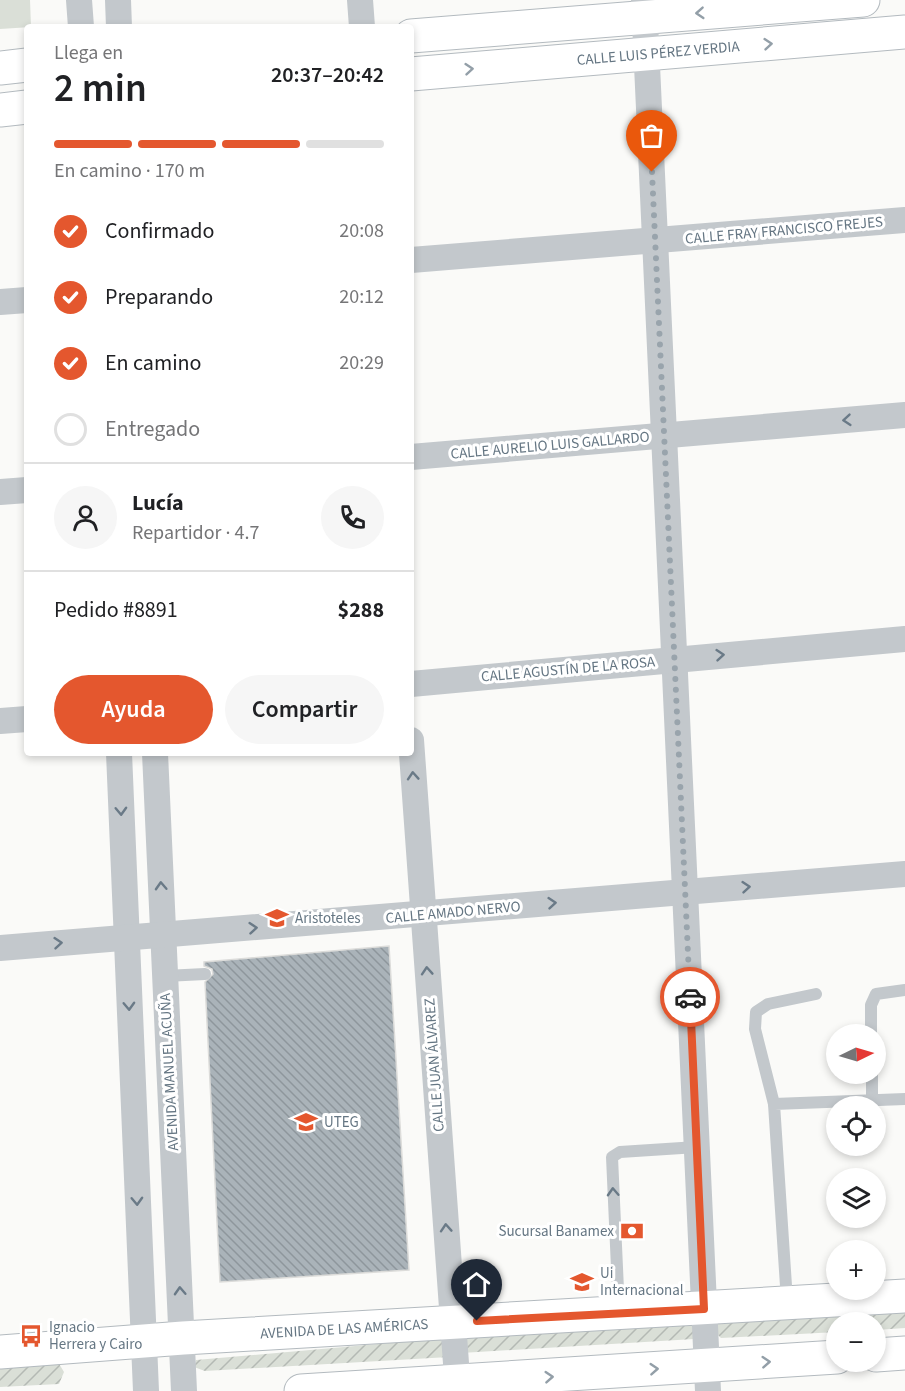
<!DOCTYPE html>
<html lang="es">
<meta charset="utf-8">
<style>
:root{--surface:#fff;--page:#f6f6f6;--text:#202124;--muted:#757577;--line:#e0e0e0;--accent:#e4572e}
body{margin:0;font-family:"Source Sans 3",sans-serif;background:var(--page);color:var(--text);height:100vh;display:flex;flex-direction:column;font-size:22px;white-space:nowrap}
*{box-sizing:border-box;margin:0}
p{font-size:20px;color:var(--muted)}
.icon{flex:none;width:33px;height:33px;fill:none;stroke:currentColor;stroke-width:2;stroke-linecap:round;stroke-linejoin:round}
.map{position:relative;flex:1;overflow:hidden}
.panel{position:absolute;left:24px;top:24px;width:390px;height:732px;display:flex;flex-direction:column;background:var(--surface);border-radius:6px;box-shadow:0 3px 9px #0003}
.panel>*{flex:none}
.needle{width:39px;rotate:85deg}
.tools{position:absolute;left:826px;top:1024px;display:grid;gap:12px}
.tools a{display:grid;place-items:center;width:60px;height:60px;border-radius:50%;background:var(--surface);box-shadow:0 3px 9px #0003;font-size:30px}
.pin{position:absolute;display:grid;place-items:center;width:51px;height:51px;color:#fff;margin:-62px -26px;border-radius:50% 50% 50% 0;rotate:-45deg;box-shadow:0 0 6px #0007}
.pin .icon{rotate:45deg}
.courier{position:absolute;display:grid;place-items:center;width:60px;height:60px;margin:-30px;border:4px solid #e4572e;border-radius:50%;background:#fff;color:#222;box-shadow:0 2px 8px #0007}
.overview em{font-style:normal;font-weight:600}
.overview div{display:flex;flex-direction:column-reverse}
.overview{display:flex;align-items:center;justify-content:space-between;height:102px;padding:0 30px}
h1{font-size:39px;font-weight:600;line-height:45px}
.bar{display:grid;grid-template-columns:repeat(4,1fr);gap:9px 6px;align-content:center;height:72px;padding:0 30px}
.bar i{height:8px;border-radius:4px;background:var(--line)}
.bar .active{background:var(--accent)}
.bar p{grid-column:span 4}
.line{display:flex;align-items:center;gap:15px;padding:0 30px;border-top:2px solid var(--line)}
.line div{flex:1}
.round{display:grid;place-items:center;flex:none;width:63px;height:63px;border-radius:32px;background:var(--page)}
ol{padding:0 30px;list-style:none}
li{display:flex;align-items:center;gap:18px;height:66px}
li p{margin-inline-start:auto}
li .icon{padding:6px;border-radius:50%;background:var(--accent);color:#fff;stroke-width:4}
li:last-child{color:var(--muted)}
li i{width:33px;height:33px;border:3px solid var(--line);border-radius:50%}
.button{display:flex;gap:12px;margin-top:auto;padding:12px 30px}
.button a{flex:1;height:69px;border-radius:36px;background:var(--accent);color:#fff;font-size:24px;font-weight:600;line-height:69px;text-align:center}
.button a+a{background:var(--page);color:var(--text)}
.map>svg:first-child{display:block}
</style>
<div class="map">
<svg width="905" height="1391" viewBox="0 0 905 1391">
<defs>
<pattern id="garden-furrows" width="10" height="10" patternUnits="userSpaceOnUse" patternTransform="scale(1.5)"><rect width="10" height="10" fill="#dadfd7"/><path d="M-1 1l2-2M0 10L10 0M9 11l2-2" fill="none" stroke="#b4b9b4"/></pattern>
<pattern id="building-back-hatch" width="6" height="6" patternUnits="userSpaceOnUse" patternTransform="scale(1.5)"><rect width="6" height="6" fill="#aab3b9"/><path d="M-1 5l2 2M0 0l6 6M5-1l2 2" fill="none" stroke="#8e969c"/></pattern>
</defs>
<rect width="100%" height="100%" fill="#fafaf8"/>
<g fill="url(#garden-furrows)">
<polygon points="905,1308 905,1328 876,1330 876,1323 837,1323 837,1332 721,1338 712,1329 720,1318"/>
<polygon points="692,1321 694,1339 461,1353 461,1333"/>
<polygon points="445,1338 449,1357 205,1371 194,1367 196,1360"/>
<polygon points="58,1362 64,1372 59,1384 0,1387 0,1366"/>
</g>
<polygon fill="#dadfd7" points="0,0 30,0 31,27 0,29"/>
<polygon fill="url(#building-back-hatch)" stroke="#dcdcda" stroke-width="1.5" points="389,946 409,1270 220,1282 205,982 213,974 212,969 204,966 204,962"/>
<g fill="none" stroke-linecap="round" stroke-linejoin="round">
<g stroke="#b3babf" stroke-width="35">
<g id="secondary">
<polyline points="411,36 863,0"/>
<polyline points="0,68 27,65"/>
<path id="s1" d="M411,74L905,32"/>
<polyline points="0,110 27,107"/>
<path id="s2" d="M0,1352L183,1338L905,1296"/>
<polyline points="876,1355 905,1353"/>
<polyline points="301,1391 837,1357"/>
</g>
</g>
<g stroke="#c3c8cc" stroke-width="12">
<polyline points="165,976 205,974"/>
<polyline points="871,1035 871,1005 876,994 905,990"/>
<polyline points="872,1074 872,1100"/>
<polyline points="774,1104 755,1029 756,1012 768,1004 816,994"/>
<polyline points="787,1301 774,1104 905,1099"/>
<polyline points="619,1312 612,1157 620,1152 697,1147"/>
</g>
<g stroke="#c3c8cc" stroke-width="26">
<polyline points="79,0 81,27"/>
<polyline points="118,0 119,27"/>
<polyline points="360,0 362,27"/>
<polyline points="644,0 708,1391"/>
<polyline points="411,260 905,220"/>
<polyline points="0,302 27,300"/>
<polyline points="411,457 905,415"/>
<polyline points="0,492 27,490"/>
<polyline points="411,684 905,639"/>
<polyline points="0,721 27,719"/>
<polyline points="411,740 458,1391"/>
<polyline points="119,753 146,1391"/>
<polyline points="155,753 184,1391"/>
<polyline points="0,948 905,874"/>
</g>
<use href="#secondary" stroke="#fff" stroke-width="33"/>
</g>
<defs><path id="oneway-chevron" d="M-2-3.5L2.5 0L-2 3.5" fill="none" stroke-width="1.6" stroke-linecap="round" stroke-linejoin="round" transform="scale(1.5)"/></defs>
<g stroke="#939fa8">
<use href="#oneway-chevron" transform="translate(700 13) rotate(176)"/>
<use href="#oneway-chevron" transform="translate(768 44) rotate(-5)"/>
<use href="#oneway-chevron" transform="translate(469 69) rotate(-5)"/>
<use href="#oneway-chevron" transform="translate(766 1362) rotate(-4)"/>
<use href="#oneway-chevron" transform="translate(654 1369) rotate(-4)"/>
<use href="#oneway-chevron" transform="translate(549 1377) rotate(-4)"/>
</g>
<g stroke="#6a7a87">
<use href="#oneway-chevron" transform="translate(847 420) rotate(175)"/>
<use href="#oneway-chevron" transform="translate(720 655) rotate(-5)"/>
<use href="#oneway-chevron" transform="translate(413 776) rotate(-94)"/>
<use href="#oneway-chevron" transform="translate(121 811) rotate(88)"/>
<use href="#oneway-chevron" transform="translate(161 886) rotate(-93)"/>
<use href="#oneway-chevron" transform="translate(746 887) rotate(-5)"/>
<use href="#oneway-chevron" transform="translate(552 903) rotate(-5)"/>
<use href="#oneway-chevron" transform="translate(253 928) rotate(-5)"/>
<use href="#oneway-chevron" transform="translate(58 943) rotate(-5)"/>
<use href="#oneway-chevron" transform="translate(427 971) rotate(-94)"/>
<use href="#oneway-chevron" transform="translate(129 1006) rotate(88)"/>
<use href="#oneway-chevron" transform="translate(613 1192) rotate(-93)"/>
<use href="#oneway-chevron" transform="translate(137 1201) rotate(88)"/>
<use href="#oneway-chevron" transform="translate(446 1228) rotate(-94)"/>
<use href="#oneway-chevron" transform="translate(180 1291) rotate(-93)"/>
</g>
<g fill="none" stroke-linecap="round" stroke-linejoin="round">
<polyline stroke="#99a4ac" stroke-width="6" stroke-dasharray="0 10.8" points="652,172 690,997"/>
<polyline stroke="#e4572e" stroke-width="8" points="477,1321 704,1309 690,997"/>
</g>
<defs>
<g id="university-bare" transform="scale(1.8)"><path d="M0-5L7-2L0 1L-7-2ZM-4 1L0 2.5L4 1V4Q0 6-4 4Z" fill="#e4572e" stroke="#fff" stroke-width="2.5" paint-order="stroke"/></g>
<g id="bank-bare" transform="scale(1.8)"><path d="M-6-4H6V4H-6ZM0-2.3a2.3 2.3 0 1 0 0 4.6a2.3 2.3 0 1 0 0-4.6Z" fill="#e4572e" stroke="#fff" stroke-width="2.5" paint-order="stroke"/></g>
<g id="bus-bare" transform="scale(1.8)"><path d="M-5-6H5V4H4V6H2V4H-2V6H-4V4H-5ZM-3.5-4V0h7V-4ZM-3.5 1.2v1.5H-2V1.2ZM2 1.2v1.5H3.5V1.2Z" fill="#e4572e" stroke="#fff" stroke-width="2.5" paint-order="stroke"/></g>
</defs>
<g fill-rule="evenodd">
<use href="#university-bare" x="277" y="918"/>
<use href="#university-bare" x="306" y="1122"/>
<use href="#bank-bare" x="632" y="1231"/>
<use href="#university-bare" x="582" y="1282"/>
<use href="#bus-bare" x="31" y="1336"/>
</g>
<g text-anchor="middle" stroke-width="6" stroke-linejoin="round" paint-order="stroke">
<g font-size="15" fill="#657683" stroke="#fff">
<text dy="5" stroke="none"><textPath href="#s1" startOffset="248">CALLE LUIS PÉREZ VERDIA</textPath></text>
<text transform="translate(784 230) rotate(-5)" y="5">CALLE FRAY FRANCISCO FREJES</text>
<text transform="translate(550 445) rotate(-5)" y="5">CALLE AURELIO LUIS GALLARDO</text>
<text transform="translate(568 669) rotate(-5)" y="5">CALLE AGUSTÍN DE LA ROSA</text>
<text transform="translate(453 912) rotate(-5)" y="5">CALLE AMADO NERVO</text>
<text transform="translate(434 1065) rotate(-94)" y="5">CALLE JUAN ÁLVAREZ</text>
<text transform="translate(169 1072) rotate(-93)" y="5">AVENIDA MANUEL ACUÑA</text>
<text dy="5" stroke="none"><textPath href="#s2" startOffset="345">AVENIDA DE LAS AMÉRICAS</textPath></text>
</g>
<g font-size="15" fill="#657683" stroke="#fff" text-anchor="start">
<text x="295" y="923">Aristoteles</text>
<text x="324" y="1127">UTEG</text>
<text x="614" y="1236" text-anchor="end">Sucursal Banamex</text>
<text x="600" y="1278">Ui<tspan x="600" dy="17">Internacional</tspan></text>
<text x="49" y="1332">Ignacio<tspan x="49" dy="17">Herrera y Cairo</tspan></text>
</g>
</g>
</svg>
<div class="tools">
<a><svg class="needle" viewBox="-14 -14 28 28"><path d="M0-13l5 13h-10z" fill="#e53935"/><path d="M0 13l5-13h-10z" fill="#757577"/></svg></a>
<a><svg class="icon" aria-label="locate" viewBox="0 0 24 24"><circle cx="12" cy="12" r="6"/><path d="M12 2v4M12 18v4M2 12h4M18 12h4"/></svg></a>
<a><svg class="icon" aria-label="layers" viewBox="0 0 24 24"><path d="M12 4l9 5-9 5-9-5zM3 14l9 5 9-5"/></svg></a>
<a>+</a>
<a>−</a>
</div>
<div class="pin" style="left:652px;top:172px;background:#ea580c"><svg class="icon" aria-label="bag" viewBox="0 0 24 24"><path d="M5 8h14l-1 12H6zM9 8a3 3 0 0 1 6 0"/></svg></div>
<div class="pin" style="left:477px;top:1321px;background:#1f2937"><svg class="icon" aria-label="home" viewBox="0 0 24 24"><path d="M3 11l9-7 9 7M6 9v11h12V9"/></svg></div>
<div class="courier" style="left:690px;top:997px"><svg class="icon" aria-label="car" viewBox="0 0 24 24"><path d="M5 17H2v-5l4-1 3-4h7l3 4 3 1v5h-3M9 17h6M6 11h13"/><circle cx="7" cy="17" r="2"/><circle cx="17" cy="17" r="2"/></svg></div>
<section class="panel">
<div class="overview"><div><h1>2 min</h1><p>Llega en</p></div><em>20:37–20:42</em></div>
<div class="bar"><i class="active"></i><i class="active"></i><i class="active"></i><i></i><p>En camino · 170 m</p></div>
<ol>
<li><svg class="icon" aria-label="check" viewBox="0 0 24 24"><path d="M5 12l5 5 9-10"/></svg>Confirmado<p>20:08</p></li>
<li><svg class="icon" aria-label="check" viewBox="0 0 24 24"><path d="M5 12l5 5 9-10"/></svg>Preparando<p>20:12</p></li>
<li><svg class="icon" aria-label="check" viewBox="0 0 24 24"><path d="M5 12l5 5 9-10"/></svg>En camino<p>20:29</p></li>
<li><i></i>Entregado</li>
</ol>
<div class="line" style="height:108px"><a class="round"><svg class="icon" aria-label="person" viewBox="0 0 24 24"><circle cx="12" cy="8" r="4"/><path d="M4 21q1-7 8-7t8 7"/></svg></a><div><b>Lucía</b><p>Repartidor · 4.7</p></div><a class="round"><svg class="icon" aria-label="phone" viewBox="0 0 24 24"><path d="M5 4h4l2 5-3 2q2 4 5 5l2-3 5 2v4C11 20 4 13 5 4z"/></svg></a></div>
<div class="line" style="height:78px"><div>Pedido #8891</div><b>$288</b></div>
<div class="button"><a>Ayuda</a><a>Compartir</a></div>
</section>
</div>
